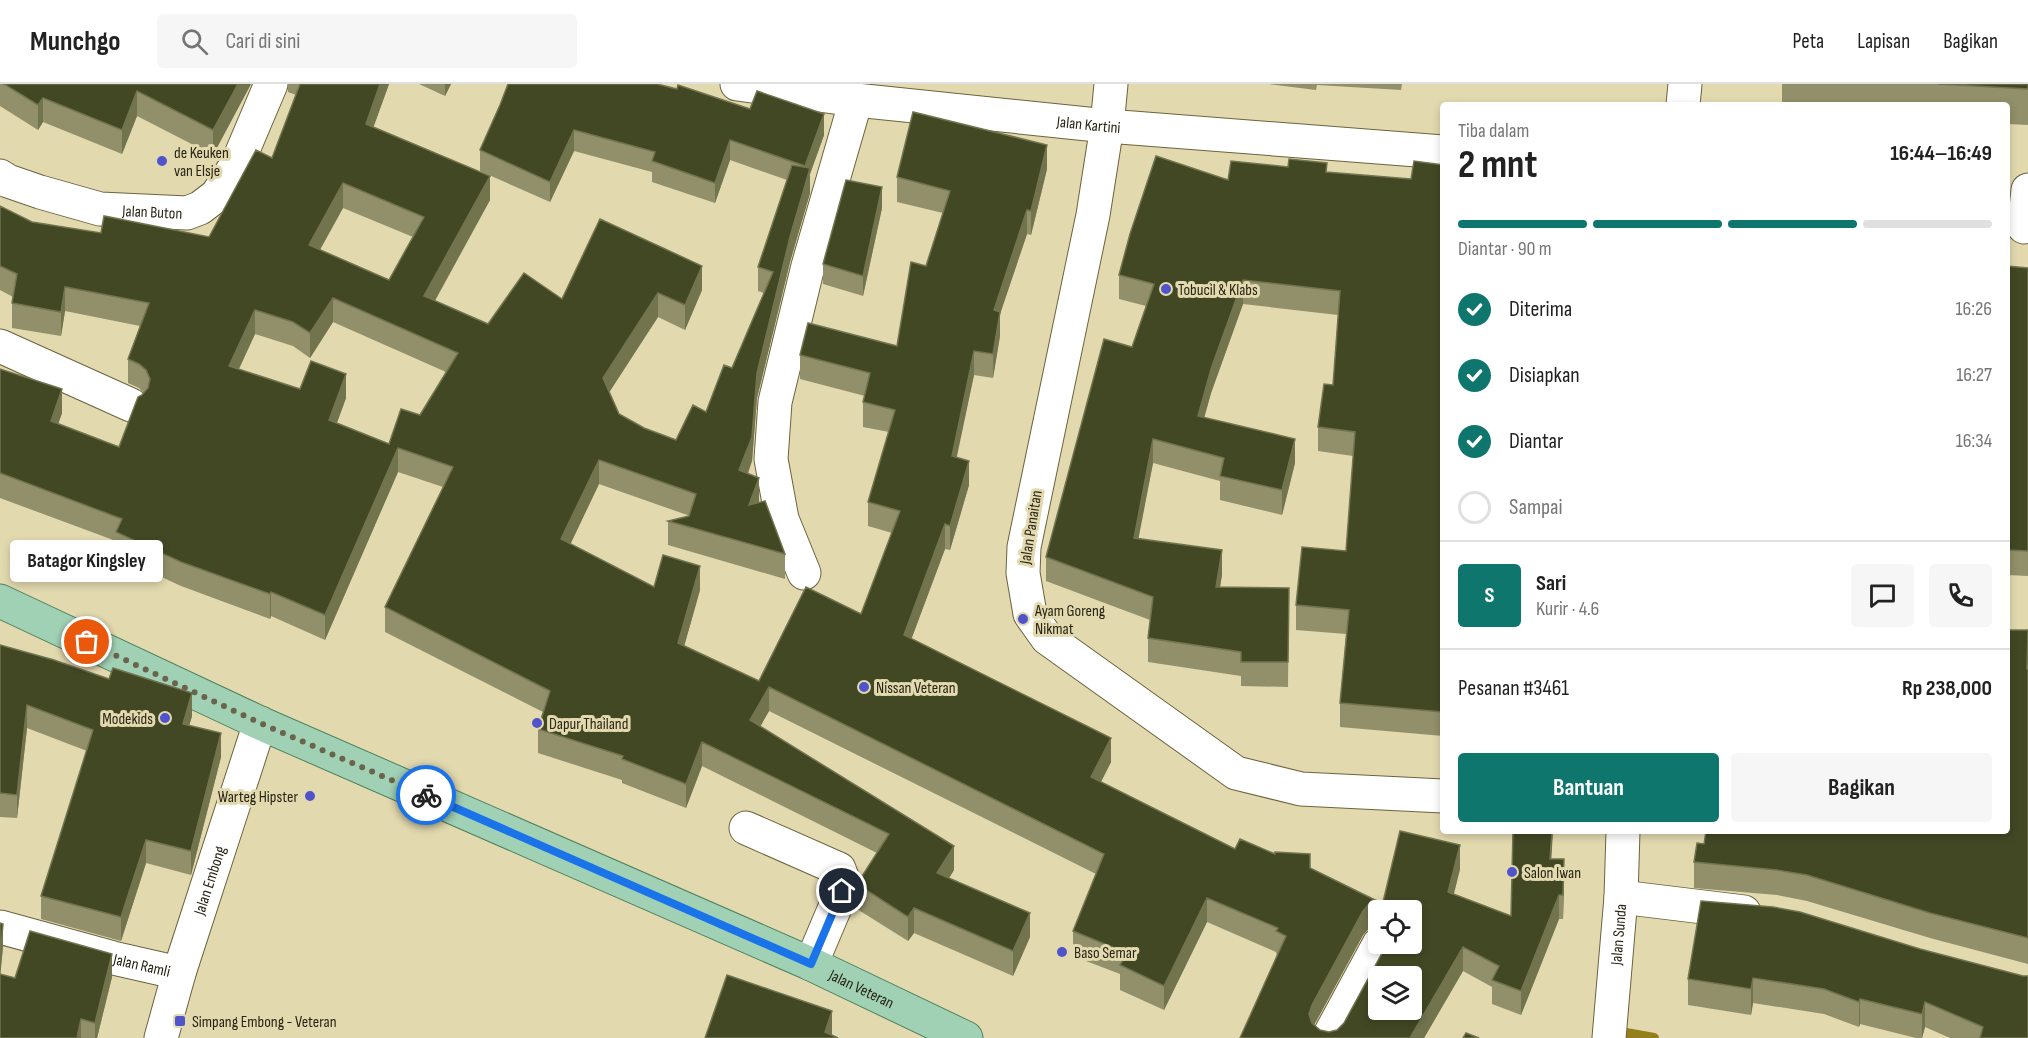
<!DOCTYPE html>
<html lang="id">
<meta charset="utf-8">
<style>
:root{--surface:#fff;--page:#f6f6f6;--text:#222;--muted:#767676;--line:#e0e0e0;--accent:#0f766e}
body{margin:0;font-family:"Sofia Sans Condensed",sans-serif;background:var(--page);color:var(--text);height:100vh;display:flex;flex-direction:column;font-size:22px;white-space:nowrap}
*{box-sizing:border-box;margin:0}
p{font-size:20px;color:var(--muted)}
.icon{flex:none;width:33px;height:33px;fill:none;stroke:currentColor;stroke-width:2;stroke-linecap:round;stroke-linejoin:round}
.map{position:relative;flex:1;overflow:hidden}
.drawer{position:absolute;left:1440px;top:18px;width:570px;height:732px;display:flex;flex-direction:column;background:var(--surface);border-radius:6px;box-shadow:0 3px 9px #0003}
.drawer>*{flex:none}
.tools{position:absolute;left:1368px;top:816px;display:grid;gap:12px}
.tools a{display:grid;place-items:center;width:54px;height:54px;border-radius:6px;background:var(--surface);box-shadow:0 3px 9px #0003;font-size:30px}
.pin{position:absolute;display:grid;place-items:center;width:51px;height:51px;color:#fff;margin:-26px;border:3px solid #fff;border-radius:50%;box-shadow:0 2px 6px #0007}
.courier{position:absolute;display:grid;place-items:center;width:60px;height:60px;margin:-30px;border:4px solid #1a73e8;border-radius:50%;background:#fff;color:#222;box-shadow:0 2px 8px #0007}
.bubble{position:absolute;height:42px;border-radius:6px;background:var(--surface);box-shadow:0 3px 9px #0003;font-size:20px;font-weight:700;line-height:42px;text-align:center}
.summary em{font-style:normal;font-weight:700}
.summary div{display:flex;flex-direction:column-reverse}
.summary{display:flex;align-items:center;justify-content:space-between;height:102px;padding:0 18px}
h1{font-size:39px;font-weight:700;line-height:45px}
.bar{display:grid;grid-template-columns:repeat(4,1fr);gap:9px 6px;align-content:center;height:72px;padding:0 18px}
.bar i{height:8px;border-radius:4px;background:var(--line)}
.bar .selected{background:var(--accent)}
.bar p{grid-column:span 4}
.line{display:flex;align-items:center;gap:15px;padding:0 18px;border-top:2px solid var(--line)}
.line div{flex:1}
.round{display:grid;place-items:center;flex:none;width:63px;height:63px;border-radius:6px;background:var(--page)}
ol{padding:0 18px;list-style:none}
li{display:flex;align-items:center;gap:18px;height:66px}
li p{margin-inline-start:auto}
li .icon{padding:6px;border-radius:50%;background:var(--accent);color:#fff;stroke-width:4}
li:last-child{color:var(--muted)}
li i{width:33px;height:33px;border:3px solid var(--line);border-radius:50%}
.button{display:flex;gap:12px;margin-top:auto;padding:12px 18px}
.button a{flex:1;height:69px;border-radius:6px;background:var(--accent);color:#fff;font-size:24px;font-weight:700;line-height:69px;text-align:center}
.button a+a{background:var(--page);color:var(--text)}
header{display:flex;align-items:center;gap:36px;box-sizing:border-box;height:84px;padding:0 30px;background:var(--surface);border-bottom:2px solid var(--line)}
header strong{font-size:28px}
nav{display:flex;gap:33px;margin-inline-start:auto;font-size:21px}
.search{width:420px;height:54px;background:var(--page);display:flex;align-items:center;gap:15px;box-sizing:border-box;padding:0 21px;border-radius:6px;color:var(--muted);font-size:22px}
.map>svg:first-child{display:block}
</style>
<header>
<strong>Munchgo</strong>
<div class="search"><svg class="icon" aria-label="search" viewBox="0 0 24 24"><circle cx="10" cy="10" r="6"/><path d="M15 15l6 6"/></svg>Cari di sini</div>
<nav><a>Peta</a><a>Lapisan</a><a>Bagikan</a></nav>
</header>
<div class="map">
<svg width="2028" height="954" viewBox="0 0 2028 954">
<rect width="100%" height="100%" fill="#e2d9af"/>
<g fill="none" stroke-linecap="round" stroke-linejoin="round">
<polyline stroke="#937f1c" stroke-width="10" points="1626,949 1654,954"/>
<g stroke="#6c633e" stroke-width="35">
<g id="minor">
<path id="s1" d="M737,0L856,16L1107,42L1443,68"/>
<polyline points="1111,0 1107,42 1093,131 1024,463 1023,489 1030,530 1047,554 1236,689 1301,705 1443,712"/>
<polyline points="1683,21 1685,0"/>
<path id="s2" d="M0,92L8,97L40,108L100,125L187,129L200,124L217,111L238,78L271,0"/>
<polyline points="2024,143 2028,106"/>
<polyline points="0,262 131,321"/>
<polyline points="804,489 782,435 771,375 775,318 808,182 856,16"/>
<polyline points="746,744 839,785 843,796 842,807 811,880"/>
<polyline points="1621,813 1744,828"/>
<path id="s3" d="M0,843L113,874L179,889"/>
<path id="s4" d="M161,954L179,889L260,639"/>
<polyline points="1328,954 1379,860"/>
<path id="s5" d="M1609,954L1621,813L1623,747"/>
</g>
</g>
<g stroke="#4d815d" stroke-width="35">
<g id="major">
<path id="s6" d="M0,517L260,639L811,880L966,954"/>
</g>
</g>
<use href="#minor" stroke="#fff" stroke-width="33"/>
<use href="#major" stroke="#a0d1b5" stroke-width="33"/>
</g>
<g fill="#92906a" fill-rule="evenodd">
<polygon points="0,0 251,0 213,71 137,32 122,70 43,38 38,46 0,22"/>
<path d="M288,0H389L373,43L490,116L435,217L488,240L562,215L702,206L685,246L658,233L609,308L619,330L644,344L676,356L706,328L732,284L764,209L758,207V183L787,96L730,76L715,119L652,98V88L574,67L550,118L480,87V66L500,21L824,51L810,90V109L790,178L757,314L752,377L748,390L759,418L785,470V495L668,461V437L690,432L599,400L570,460L654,503L700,506L684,562L759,597L861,530L892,449L868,442V418L889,348L863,343V318L865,312L800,295V271L897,262L926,182L943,129L897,118V93L1047,85L1031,151L1027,150L1000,230V252L993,294L974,291L956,373L969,401L950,466L945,465L911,555L1111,678L1101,698L1235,765L1275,770L1310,784L1377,842L1369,844L1363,851L1314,941L1320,946L1329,948L1337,946L1344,939L1412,826H1383V818L1460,785L1454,810L1511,832L1551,775L1564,799L1563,835H1559L1521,931L1492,920V903L1463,887L1424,954H1240L1277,872L1276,868L1207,838L1164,926L1120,906V890L1073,872V847L1096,790L769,627L760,642L954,786L949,794L1030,853L1013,892L914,849L908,857L857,825V800L877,769L702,682L686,724L622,699V696L538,669V645L543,628L385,548V523L443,403L398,388L325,556L271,532L270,535L181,502L116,472V457L0,414V285L62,329L58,340L119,363L144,309L139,304L128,299V275L140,242L65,227L61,252L12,244V219L13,213L0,206V122L32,138L101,149L209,153L272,74L296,11L288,8ZM343,124L413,153L389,196L320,166ZM333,238L446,288L420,331L389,360L337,339L346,314L300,305L239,285L255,250L293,262L310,274Z"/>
<polygon points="419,0 451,0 445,12"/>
<polygon points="1269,0 1402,0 1401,6 1317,1 1316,6"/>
<polygon points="1782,0 2028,0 2028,41 2007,40 2007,21 1782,21"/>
<polygon points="1443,81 1443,652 1340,643 1340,619 1346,550 1296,546 1296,521 1346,467 1353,372 1318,367 1318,343 1333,301 1338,231 1243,220 1211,309 1204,334 1295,379 1282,431 1220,416 1220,397 1153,379 1138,454 1222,491 1220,503 1289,504 1288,603 1241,602 1241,592 1148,578 1148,554 1150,536 1046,497 1046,473 1132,263 1146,222 1119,215 1119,191 1228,96 1327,88 1411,95"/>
<polygon points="882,124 863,212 823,200 823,180"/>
<polygon points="2007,182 2028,184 2028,492 2007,491"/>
<polygon points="0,561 192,632 189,642 221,673 191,791 146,779 121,857 41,835 41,812 87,667 27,644 17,734 0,733"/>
<polygon points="2028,586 2028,880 1930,854 1807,817 1777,811 1694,804 1694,778 1704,760"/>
<polygon points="0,839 3,863 0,890 15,894 112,893 97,954 0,954"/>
<polygon points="1920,865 2023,892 2028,954 1950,954 1925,943 1922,954 1916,954 1860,940 1859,943 1824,930 1753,919 1751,931 1688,921 1688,895"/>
</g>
<g fill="#72744e">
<polygon points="238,0 251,0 213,71 213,46"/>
<polygon points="380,0 389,0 366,64 366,40"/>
<polygon points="445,0 451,0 445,12"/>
<polygon points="137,7 137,32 122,70 122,46"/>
<polygon points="43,14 43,38 38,46 38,21"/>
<polygon points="824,30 824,51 810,90 810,109 790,178 757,314 752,377 739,411 739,386 757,289 790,153 805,100 805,82"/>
<polygon points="574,46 574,67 550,118 550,98"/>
<polygon points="730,56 730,76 715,119 715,99"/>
<polygon points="1047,61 1047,85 1031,151 1031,127"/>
<polygon points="490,92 490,116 424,236 424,212"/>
<polygon points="343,99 343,124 309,185 309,161"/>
<polygon points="882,103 882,124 863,212 863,192"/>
<polygon points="1027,126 1027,150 1000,230 1000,252 993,294 994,226"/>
<polygon points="702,182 702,206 685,246 685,221"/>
<polygon points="1243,196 1243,220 1211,309 1198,356 1198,332 1211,285"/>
<polygon points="65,203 65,227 61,252 61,228"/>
<polygon points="658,209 658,233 603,318 603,294"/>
<polygon points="333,214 333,238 310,274 310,249"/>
<polygon points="255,226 255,250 229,306 229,282"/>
<polygon points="974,267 974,291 952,396 952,372"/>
<polygon points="346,290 346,314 329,360 329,336"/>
<polygon points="62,305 62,329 51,361 51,337"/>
<polygon points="1153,355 1153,379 1134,478 1134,454"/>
<polygon points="1295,355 1295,379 1282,431 1282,406"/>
<polygon points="398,364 398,388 325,556 325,531"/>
<polygon points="599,376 599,400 561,480 561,455"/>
<polygon points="969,377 969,401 950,466 950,442"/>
<polygon points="759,394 759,418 749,421"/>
<polygon points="945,440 945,465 904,575 904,551"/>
<polygon points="1222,466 1222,491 1216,527 1216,503"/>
<polygon points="700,482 700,506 678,584 678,559"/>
<polygon points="271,508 271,532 270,535 270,510"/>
<polygon points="769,603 769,627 750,661 750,636"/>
<polygon points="192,609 192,632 183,663 183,640"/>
<polygon points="27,621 27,644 17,734 17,711"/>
<polygon points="221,649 221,673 191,791 191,767"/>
<polygon points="1111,654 1111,678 1091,717 1091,693"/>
<polygon points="702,658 702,682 686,724 686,700"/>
<polygon points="1552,747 1553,747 1550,799 1550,775"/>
<polygon points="146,756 146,779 121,857 121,833"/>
<polygon points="1460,761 1460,785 1448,832 1448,808"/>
<polygon points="954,762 954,786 937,813 937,789"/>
<polygon points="1564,775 1564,799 1563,835 1563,811"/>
<polygon points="1559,811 1559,835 1521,931 1521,907"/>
<polygon points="1207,814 1207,838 1164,926 1164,902"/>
<polygon points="1377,817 1377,842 1369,844 1363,851 1312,945 1309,930 1312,921 1363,827 1369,820"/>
<polygon points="914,824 914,849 908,857 908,833"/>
<polygon points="1030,829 1030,853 1013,892 1013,867"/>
<polygon points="3,840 3,863 0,895 0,872"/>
<polygon points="1463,863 1463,887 1424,954 1410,954"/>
<polygon points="112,870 112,893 97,954 95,954 95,939"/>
<polygon points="1753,894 1753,919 1751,931 1751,905"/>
<polygon points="1860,915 1860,940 1859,943 1859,918"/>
<polygon points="1925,918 1925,943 1922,954 1922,930"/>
<polygon points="832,927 832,954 825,948"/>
<polygon points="81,935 81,954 77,954"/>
</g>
<g fill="#424824" stroke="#72744e" stroke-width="1.5" fill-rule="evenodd">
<polygon points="4,0 238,0 213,46 137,7 122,46 43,14 38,21"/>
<path d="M300,0H380L366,40L490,92L424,212L488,240L524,189L562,215L600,135L702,182L685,221L658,209L603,294L619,330L644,344L676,356L693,321L706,328L724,281L732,284L773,188L758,183L792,81L810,84L790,153L757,289L752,353L739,386L759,394L749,421L765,417L785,470L668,437L689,432L696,410L599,376L561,455L654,503L663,471L700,482L678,559L759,597L806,503L861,530L900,427L868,418L895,326L863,318L870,289L800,271L808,239L897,262L911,178L926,182L950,107L897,93L913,28L1047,61L1031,127L1027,126L994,226L1000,228L993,270L974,267L952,372L969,377L950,442L945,440L904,551L1111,654L1091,693L1235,765L1240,755L1275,770V768L1310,770V784L1377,817L1369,820L1363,827L1312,921L1309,930L1312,939L1320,946L1329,948L1337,946L1344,939L1387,860H1412V826H1395L1388,820L1383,818L1400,747L1460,761L1448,808L1511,832L1513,747H1552L1550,775H1564L1563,811H1559L1521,907L1492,896L1499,882L1463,863L1410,954H1240L1286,852L1276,847L1278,844L1207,814L1164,902L1120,881L1127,869L1073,847L1104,770L769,603L750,636L954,762L937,789L1030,829L1013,867L914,824L908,833L857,800L889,750L702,658L686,700L622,675L623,672L538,645L550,607L385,523L453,383L398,364L325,531L271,508L270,510L181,478L116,448L122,435L0,389V285L62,305L51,337L119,363L138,313L142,311L148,304L150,295L146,286L139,280L128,275L149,219L65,203L61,228L12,219L17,190L0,182V122L32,138L101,149L104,132L209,153L256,66L272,74ZM343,99L424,133L389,196L309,161ZM333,214L458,269L420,331L401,325L389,360L329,336L346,290L311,277L300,305L229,282L255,226L293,238L310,249ZM1378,892H1412V926H1378Z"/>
<polygon points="508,0 657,0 677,5 678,1 750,25 757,7 824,30 805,82 730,56 715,99 652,77 655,68 574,46 550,98 480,66 500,21"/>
<polygon points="1938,0 2028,0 2028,5"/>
<polygon points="1156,72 1228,96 1231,77 1288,83 1289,75 1327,79 1326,88 1411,95 1414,77 1443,81 1443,628 1340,619 1349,526 1296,521 1302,463 1346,467 1355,348 1318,343 1324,300 1333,301 1340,207 1243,196 1211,285 1198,332 1295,355 1282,406 1220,392 1224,374 1153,355 1134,454 1222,466 1216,503 1289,504 1288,578 1241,578 1241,568 1148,554 1153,513 1046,473 1104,255 1132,263 1154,200 1119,191 1130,150"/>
<polygon points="846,96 882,103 863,192 823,180"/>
<polygon points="2007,182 2028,184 2028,467 2007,466"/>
<polygon points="2007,546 2028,546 2027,585 2028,586 2028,854 1930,829 1807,791 1777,786 1694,778 1697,759 1704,760 1706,747 2007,747"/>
<polygon points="0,561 54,576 109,595 113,584 192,609 183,640 221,649 191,767 146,756 121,833 41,812 93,646 27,621 17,711 0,709"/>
<polygon points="1701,817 1773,823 1800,828 1920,865 2023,892 2028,892 2028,954 1980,954 1983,943 1925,918 1922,930 1860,915 1859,918 1824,905 1753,894 1751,905 1688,895"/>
<polygon points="0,839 3,840 0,872"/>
<polygon points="30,847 112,870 95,939 81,935 77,954 0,954 0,890 15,894"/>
<polygon points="727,891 832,927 825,948 838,954 705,954"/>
<polygon points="1466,949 1479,954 1463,954"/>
</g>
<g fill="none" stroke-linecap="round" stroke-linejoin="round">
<polyline stroke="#6a644b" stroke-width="6" stroke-dasharray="0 10.8" points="87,558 260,639 426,711"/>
<polyline stroke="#1a73e8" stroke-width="8" points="426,711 811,880 842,807"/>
</g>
<g fill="#5053ca" stroke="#e2d9af" stroke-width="2">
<circle cx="162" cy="77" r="6"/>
<circle cx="1166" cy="205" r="6"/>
<circle cx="1023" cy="535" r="6"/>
<circle cx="864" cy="603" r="6"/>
<circle cx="165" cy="634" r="6"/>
<circle cx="537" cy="639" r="6"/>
<circle cx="310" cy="712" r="6"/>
<circle cx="1512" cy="788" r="6"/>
<circle cx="1062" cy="868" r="6"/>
<rect x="174" y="931" width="12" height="12" rx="3"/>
</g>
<g text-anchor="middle" stroke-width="6" stroke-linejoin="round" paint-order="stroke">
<g font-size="16" fill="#292515" stroke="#e2d9af">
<text dy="6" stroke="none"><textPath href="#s1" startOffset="354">Jalan Kartini</textPath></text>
<text dy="6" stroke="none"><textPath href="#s2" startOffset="158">Jalan Buton</textPath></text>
<text transform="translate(1030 443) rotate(-81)" y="6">Jalan Panaitan</text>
<text dy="6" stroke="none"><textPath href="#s4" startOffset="165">Jalan Embong</textPath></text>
<text dy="6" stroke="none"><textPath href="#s5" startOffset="104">Jalan Sunda</textPath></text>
<text dy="6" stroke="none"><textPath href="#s3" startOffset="147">Jalan Ramli</textPath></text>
<text dy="6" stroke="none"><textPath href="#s6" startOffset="945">Jalan Veteran</textPath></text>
</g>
<g font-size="16" fill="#292515" stroke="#e2d9af" text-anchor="start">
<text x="174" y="74">de Keuken<tspan x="174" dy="18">van Elsje</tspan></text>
<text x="1178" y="211">Tobucil &amp; Klabs</text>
<text x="1035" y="532">Ayam Goreng<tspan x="1035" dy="18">Nikmat</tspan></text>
<text x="876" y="609">Nissan Veteran</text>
<text x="153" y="640" text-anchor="end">Modekids</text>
<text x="549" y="645">Dapur Thailand</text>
<text x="298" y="718" text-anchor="end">Warteg Hipster</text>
<text x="1524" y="794">Salon Iwan</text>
<text x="1074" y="874">Baso Semar</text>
<text x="192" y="943">Simpang Embong - Veteran</text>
</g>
</g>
</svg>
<div class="tools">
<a><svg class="icon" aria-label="locate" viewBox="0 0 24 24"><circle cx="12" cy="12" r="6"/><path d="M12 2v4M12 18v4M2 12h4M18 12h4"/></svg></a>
<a><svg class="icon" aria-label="layers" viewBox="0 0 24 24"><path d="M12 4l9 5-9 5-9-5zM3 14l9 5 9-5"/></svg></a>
</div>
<div class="pin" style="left:87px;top:558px;background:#ea580c"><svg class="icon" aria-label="bag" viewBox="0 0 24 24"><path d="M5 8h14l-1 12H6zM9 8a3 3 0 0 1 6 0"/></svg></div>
<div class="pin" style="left:842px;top:807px;background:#1f2937"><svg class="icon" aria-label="home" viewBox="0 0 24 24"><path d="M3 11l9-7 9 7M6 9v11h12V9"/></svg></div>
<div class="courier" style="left:426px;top:711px"><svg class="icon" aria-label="bike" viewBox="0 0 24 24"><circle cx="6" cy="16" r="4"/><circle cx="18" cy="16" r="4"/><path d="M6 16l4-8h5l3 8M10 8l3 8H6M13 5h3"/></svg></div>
<div class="bubble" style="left:10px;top:456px;width:153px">Batagor Kingsley</div>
<section class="drawer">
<div class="summary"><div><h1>2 mnt</h1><p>Tiba dalam</p></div><em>16:44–16:49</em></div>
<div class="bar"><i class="selected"></i><i class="selected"></i><i class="selected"></i><i></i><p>Diantar · 90 m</p></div>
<ol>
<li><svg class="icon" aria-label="check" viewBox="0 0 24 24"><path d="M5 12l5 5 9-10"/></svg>Diterima<p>16:26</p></li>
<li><svg class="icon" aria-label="check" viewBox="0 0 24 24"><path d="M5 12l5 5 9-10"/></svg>Disiapkan<p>16:27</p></li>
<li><svg class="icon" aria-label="check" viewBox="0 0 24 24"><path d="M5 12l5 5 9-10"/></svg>Diantar<p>16:34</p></li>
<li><i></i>Sampai</li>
</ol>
<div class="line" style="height:108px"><b class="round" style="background:var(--accent);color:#fff">S</b><div><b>Sari</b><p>Kurir · 4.6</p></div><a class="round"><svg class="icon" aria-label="chat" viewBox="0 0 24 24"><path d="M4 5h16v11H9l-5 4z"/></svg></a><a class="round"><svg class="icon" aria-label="phone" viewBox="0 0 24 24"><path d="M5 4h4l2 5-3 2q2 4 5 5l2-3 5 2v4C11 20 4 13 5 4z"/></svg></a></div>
<div class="line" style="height:78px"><div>Pesanan #3461</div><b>Rp 238,000</b></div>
<div class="button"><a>Bantuan</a><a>Bagikan</a></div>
</section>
</div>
